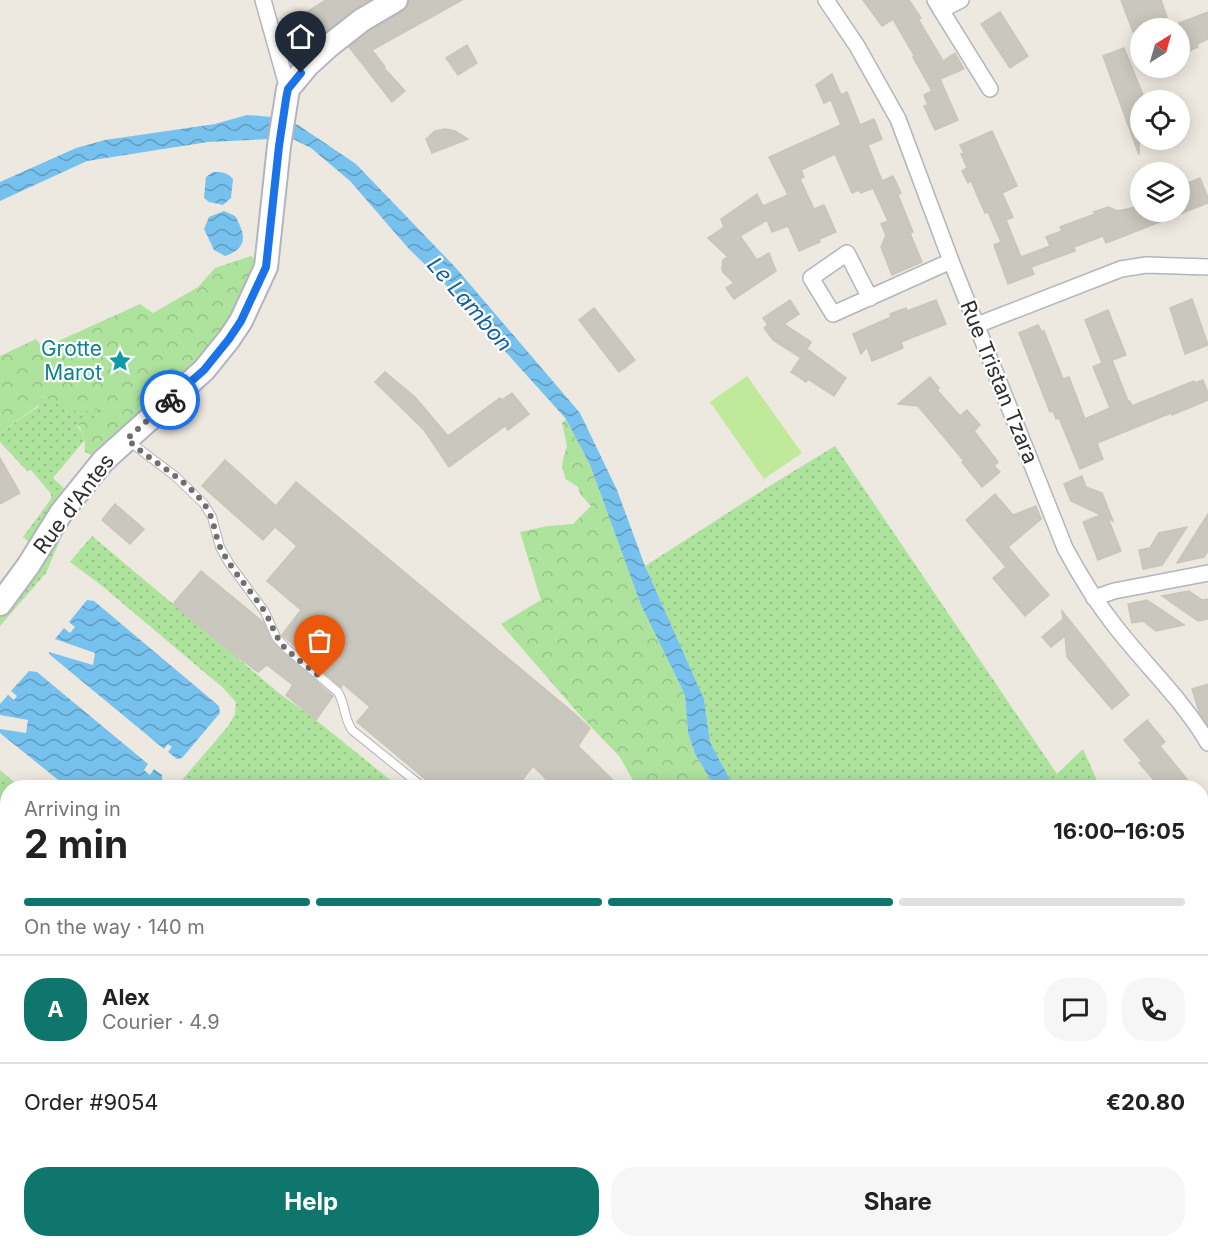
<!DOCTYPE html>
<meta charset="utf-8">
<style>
:root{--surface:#fff;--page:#f6f6f6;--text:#222;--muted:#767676;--line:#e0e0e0;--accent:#0f766e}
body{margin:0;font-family:Inter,sans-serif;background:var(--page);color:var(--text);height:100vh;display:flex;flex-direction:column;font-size:22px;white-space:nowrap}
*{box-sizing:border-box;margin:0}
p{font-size:20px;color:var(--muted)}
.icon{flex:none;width:33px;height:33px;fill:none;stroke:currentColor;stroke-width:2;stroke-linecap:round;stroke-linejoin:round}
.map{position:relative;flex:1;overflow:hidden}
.details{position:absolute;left:0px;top:780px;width:1209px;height:468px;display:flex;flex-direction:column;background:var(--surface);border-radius:24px 24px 0 0;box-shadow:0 3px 15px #0003}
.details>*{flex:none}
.needle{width:39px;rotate:37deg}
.fabs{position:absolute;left:1130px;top:18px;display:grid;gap:12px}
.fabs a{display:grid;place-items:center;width:60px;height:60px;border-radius:50%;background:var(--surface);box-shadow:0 3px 15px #0003;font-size:30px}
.pin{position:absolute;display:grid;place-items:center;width:51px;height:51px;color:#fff;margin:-62px -26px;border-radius:50% 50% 50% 0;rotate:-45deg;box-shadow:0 0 6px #0007}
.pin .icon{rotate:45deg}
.courier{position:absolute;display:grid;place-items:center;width:60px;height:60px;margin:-30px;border:4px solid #1a73e8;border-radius:50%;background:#fff;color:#222;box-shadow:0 2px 8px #0007}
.overview em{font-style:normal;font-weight:700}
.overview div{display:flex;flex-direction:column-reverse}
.overview{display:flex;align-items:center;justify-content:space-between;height:102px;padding:0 24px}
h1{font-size:39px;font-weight:700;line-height:45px}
.bar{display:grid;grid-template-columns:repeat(4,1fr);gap:9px 6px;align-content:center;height:72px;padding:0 24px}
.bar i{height:8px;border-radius:4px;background:var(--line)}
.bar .current{background:var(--accent)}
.bar p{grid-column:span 4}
.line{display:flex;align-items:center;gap:15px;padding:0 24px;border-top:2px solid var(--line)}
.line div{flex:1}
.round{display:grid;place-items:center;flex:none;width:63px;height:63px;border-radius:24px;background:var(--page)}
.action{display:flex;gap:12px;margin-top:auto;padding:12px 24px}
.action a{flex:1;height:69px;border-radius:24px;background:var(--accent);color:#fff;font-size:24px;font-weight:700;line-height:69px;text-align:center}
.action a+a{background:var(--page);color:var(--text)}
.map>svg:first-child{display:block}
</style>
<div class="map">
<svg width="1208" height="1248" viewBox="0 0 1208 1248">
<defs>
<pattern id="grass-dots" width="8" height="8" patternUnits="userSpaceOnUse" patternTransform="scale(1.5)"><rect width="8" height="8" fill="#aee39e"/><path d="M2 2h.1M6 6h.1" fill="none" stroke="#96c388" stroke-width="1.8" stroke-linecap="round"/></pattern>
<pattern id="forest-crowns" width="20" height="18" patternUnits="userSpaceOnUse" patternTransform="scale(1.5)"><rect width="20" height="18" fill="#aee39e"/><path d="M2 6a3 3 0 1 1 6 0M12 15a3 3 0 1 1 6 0" fill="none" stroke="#96c388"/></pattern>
<pattern id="water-waves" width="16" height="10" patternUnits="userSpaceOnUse" patternTransform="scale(1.5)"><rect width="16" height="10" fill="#76c1ed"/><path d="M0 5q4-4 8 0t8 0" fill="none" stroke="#619dc0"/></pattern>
</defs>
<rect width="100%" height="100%" fill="#eee9e0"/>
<g fill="url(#grass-dots)">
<path d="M42,396C68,410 79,414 107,408L100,418L77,425L84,436V441L53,478L70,494L32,545L23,537L51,499V494L31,470L27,471L0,442V433L39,406V400Z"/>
<polygon points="835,446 1057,774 1083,749 1100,787 734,787 710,742 704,699 645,566 768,487"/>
<polygon points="68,521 46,573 0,626 0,613"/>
<polygon points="92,536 279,693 316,720 399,787 176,787 229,725 235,714 236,702 222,687 101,585 70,562"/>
<polygon points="0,770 20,787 8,788 7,1138 0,1136"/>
<polygon points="1202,926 1208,932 1208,1003 1205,1007 1208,1010 1208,1248 1124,1241 1120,1241 1202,1240"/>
<polygon points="587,1240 826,1241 821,1248 583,1248"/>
<polygon points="238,1241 404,1241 401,1248 253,1248"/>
</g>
<g fill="url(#forest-crowns)">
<path d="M251,256L266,267L241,321L103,461L85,452L84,436L76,420L100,418L106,408C76,415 69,411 42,396L39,400V405L0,433V356L36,339L43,348L140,304L153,313L198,287L215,268Z"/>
<polygon points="566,419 590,465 641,605 685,695 688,733 695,754 715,787 637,787 619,756 577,712 501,624 541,600 520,532 548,526 573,524 591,506 580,494 578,487 566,479 562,468 563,459 567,446 562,423"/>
<polygon points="1061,1240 1082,1248 879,1248 868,1241"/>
<polygon points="404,1241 587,1240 587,1241 583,1248 402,1248"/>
</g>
<polygon fill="#c0e99a" points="747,376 802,453 764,479 710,402"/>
<g fill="url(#water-waves)">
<polygon points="247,115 272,117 298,125 356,164 456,268 580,413 617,490 645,566 704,699 710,742 734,787 715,787 695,754 688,733 685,695 641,605 590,465 566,419 442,281 409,249 350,181 311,148 291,138 208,142 87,161 0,201 0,182 76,148 105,140 215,124"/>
<path d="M213,172C222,172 227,172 233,179L231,198L223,205L209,202L204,198L206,177Z"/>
<path d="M224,211L235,216C246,235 248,248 225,256L214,250L204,229L209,217Z"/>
<polygon points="87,600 94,601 219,706 220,713 182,758 177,759 168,752 172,747 168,744 164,749 49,654 49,652 93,665 95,653 55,639 64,628 70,633 75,627 69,622"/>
<polygon points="29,671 37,672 148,764 144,770 150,775 154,769 162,775 162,781 156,787 67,787 0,733 0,729 26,733 28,720 0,715 0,704 8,695 14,700 17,696 11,691"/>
<polygon points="1061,1241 1120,1241 1193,1248 1082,1248"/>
</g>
<g fill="#cac7be" stroke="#c9c5b9" stroke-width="1.5">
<polygon points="326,0 369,0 354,9 309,46 303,38 288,42 282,21 294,15 296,19"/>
<polygon points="409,0 462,0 372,50 385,67 384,68 405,91 392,102 349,47 370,31 403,11 408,6"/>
<polygon points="863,0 909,0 921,18 918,19 943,61 955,53 964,69 940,79 958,120 935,130 924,106 928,105 924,95 932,91 913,57 915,57 893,19 882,26"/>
<polygon points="1121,0 1161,0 1167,17 1133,32"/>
<polygon points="1000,12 1028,56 1010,68 981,24"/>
<polygon points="1208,12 1208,39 1197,44 1198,47 1179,55 1179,23"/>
<polygon points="467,45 477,63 458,75 446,58"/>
<polygon points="1124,48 1145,100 1140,100 1139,155 1103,56"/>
<polygon points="832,74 841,95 847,92 860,125 874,119 882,139 868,145 882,181 893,176 901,193 898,195 913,232 910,233 922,262 892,275 881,247 886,235 881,224 888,221 873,188 861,193 859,190 852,193 835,154 801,170 804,177 800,179 814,209 824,205 836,232 819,239 820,242 799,251 788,226 772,232 767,220 740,236 757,260 769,253 776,271 734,299 726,288 734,283 723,272 722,269 723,260 728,257 708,238 724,227 721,219 757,194 763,206 788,195 769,157 841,125 831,100 824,103 816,85"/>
<polygon points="445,129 455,131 468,139 432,153 426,139 435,131"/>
<polygon points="992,131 1017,186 1002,193 1013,217 1006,220 1021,257 1050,246 1046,237 1062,231 1060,227 1095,214 1094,212 1108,207 1118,211 1140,206 1140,212 1179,212 1179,189 1184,187 1183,185 1200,178 1208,198 1208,203 1106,243 1103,236 1074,247 1075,251 1031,267 1034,274 1008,284 994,245 1001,242 988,212 985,213 971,181 968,183 962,171 967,168 961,154 964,153 960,145"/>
<polygon points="1192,299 1208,345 1185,354 1170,308"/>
<polygon points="790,300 799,314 784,324 811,342 807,349 846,378 834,396 808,379 806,382 791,372 802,356 801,358 773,340 764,328 768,325 763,318"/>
<polygon points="936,300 946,324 901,342 903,348 872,361 867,347 861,354 853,334 891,317 890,314 906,308 907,311"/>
<polygon points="594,308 635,360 619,372 579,320"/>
<polygon points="1108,310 1126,355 1112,360 1128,401 1130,401 1132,406 1194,381 1195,383 1203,380 1208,393 1208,400 1172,415 1171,413 1097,443 1103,459 1080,469 1059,418 1056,419 1053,411 1050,412 1019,333 1038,325 1042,332 1044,331 1063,379 1069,377 1085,419 1110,408 1093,367 1102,363 1085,320"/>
<polygon points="385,372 415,397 448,436 500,398 502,400 512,393 529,414 508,430 505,426 449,467 424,430 375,382"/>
<polygon points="930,377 939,388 937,390 960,416 967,410 980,425 974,431 998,462 994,466 1000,472 982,487 962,462 964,461 918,406 898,404"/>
<polygon points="0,458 20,493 0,504"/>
<polygon points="225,460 276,506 296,482 575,714 590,728 578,746 621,788 555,788 533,766 516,788 436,788 357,722 370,707 343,684 341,687 282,635 301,610 267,581 297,546 275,527 263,540 202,486"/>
<polygon points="1082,476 1086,487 1102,493 1113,521 1108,518 1121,551 1098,560 1083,522 1101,515 1071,501 1064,484"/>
<polygon points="995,494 1013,515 1036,506 1041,519 1008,547 1049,595 1025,616 993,578 1006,567 966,520"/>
<polygon points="115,504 144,529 130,544 102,520"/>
<polygon points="1208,514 1208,551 1204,557 1177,563"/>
<polygon points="1187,527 1162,565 1143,569 1139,550 1150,548 1159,533"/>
<polygon points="201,571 263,622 271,640 282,652 333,696 316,720 286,695 293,685 267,665 258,672 236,656 173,604"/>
<polygon points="1189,591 1202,600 1208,599 1208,619 1198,621 1162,596"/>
<polygon points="1147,600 1184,625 1156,631 1143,621 1132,623 1128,604"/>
<polygon points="1062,611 1129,695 1112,709 1067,657 1065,636 1051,647 1042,637 1063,619"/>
<polygon points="1208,684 1208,725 1199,712 1192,689"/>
<polygon points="1147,720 1165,742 1160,746 1194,788 1161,788 1139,763 1142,761 1124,740"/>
</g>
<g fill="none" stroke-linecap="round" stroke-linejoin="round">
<g stroke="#b3b4c0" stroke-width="10">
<path id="lane" d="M130,442L175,476L204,504L212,517L220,547L229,563L265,612L276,637L286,648L338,692C345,704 344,718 352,730L424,788"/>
</g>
<g stroke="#b3b4c0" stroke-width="18">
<g id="street">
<polyline points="263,0 288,89"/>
<path d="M826,0L857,46L898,119L951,261L1065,548C1080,576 1096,602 1115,626C1146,666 1183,700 1208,743"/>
<polyline points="935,0 941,10 961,0"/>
<polyline points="941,10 990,89"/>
<polyline points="870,298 847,253 811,278 833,314 951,261"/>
<polyline points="977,325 1121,269 1146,265 1208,267"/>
<polyline points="1094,598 1114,591 1208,573"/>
</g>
</g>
<g stroke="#b3b4c0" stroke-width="26">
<polyline id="secondary" points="0,604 28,566 61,513 103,461 204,370 229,339 241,321 266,267 279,146 288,89 308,65 330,45 362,20 396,0"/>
</g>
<g stroke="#c8c8c8" stroke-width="32">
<g id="highway">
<polyline points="0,1197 8,1199"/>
<polyline points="0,1221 8,1223"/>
<polyline points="61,1240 81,1248"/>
<polyline points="124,1240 141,1248"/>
</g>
</g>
<use href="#lane" stroke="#fff" stroke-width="8"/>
<use href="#street" stroke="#fff" stroke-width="15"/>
<use href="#secondary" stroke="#fff" stroke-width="22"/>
<use href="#highway" stroke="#fbb15e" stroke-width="28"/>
</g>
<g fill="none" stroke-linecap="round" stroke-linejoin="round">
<path stroke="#716f6c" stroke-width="6" stroke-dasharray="0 10.8" d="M170,400L127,439C151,462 184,477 204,504C215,518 214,536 222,551C234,573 251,591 265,612C272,624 275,637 285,648C296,658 309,668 320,677"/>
<polyline stroke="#1a73e8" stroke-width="8" points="170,400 204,370 229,339 241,321 266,267 279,146 286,99 288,89 301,73"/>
</g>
<defs>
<g id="sight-bare" transform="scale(1.8)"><path d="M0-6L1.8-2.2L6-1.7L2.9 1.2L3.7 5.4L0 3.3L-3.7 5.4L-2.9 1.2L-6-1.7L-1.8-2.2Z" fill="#0f9aa8" stroke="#fff" stroke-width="2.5" paint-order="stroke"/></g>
</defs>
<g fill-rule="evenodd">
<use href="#sight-bare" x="120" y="361"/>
</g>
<g text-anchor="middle" stroke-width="4.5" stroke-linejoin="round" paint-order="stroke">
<g font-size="21" fill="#0d838f" stroke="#fff" text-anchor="end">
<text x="102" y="356">Grotte<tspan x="102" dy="24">Marot</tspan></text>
</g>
<g font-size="21" fill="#2d2d2d" stroke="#fff">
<text transform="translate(999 382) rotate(68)" y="7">Rue Tristan Tzara</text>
<text transform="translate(74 504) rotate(-53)" y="7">Rue d'Antes</text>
</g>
<g font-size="22" font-style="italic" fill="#115f9d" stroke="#fff">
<text transform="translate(470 304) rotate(49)" y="8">Le Lambon</text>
</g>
</g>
</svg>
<div class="fabs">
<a><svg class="needle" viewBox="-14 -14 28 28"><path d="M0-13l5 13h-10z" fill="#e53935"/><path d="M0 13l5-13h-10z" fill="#767676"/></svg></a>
<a><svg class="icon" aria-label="locate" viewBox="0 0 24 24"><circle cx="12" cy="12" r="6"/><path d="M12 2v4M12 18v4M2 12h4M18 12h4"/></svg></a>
<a><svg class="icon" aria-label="layers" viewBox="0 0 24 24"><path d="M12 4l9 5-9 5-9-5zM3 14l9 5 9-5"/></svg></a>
</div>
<div class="pin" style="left:320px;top:677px;background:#ea580c"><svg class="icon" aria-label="bag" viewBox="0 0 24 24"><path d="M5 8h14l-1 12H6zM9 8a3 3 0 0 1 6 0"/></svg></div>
<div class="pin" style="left:301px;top:73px;background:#1f2937"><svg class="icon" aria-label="home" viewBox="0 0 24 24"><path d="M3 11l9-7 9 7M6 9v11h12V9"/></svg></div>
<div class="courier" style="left:170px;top:400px"><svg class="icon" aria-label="bike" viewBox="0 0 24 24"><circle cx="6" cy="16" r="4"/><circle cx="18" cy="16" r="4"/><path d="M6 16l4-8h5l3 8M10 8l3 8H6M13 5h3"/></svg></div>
<section class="details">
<div class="overview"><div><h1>2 min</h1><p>Arriving in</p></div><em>16:00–16:05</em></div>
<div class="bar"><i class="current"></i><i class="current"></i><i class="current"></i><i></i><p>On the way · 140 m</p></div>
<div class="line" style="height:108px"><b class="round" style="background:var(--accent);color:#fff">A</b><div><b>Alex</b><p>Courier · 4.9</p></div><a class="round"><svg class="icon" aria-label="chat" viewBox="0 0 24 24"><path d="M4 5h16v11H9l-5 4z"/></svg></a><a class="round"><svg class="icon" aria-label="phone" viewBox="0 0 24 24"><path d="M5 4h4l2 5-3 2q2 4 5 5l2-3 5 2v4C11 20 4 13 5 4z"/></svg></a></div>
<div class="line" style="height:78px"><div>Order #9054</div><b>€20.80</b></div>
<div class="action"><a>Help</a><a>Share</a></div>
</section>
</div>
